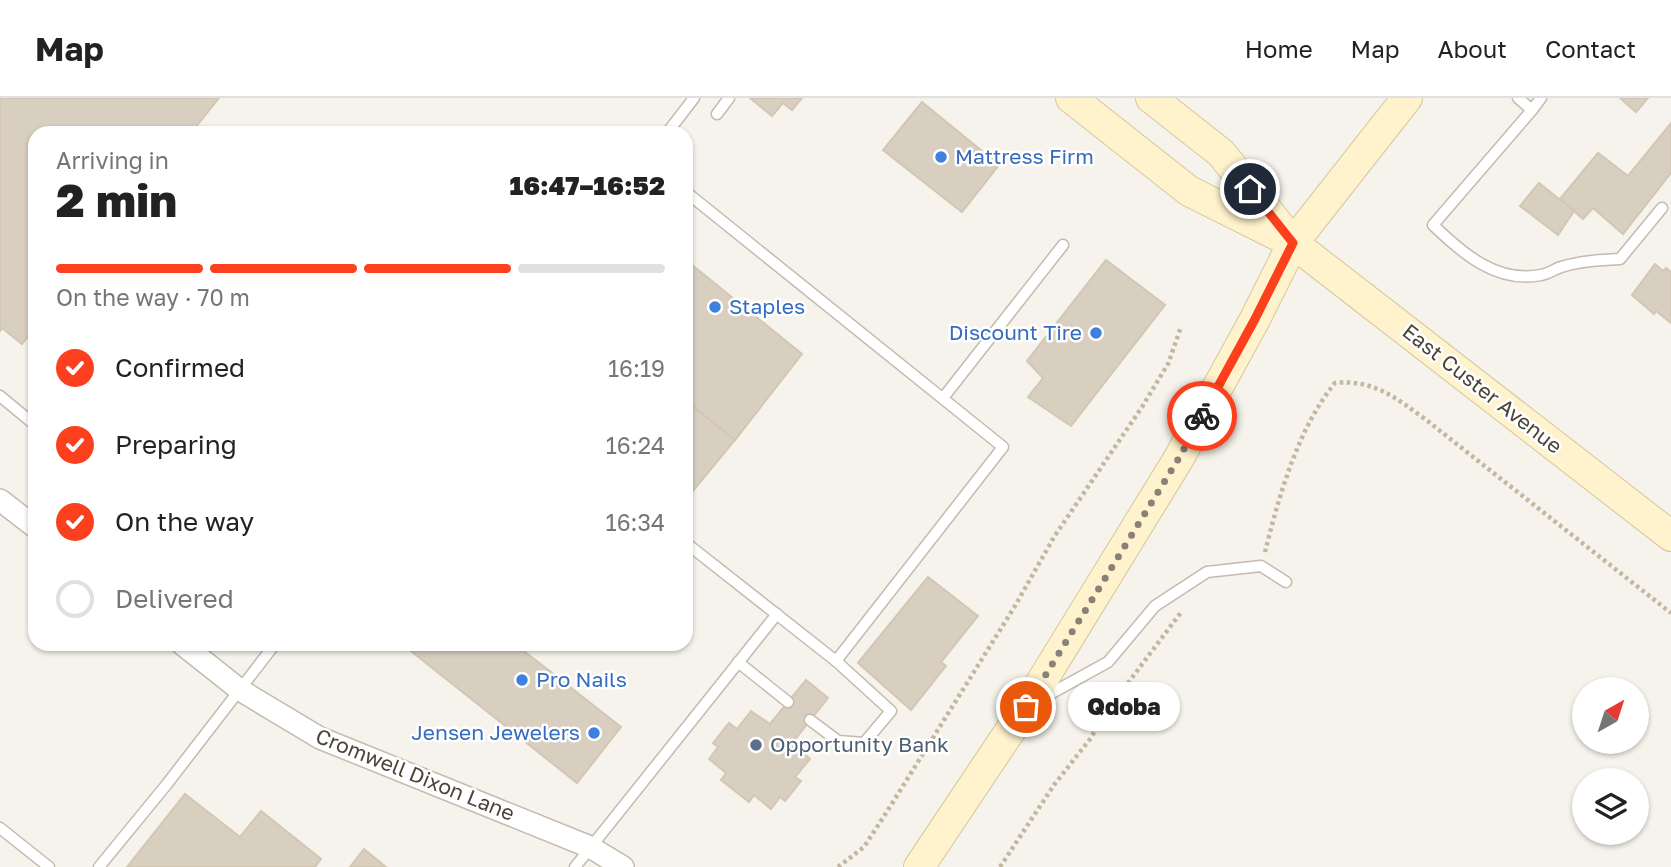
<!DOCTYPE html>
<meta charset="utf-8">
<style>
:root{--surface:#fff;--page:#f6f6f6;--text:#222;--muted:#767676;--line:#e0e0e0;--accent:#fc3f1d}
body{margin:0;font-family:"Golos Text",sans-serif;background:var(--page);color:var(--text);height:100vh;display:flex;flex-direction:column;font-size:26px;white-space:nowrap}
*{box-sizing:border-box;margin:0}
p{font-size:23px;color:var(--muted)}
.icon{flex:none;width:38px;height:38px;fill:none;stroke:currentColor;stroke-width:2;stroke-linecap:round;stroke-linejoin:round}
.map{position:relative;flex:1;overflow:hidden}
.side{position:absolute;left:28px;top:28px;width:665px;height:525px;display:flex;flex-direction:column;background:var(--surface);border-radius:21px;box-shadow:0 2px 5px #0004}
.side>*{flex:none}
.needle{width:46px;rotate:39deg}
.tools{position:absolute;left:1572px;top:579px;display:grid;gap:14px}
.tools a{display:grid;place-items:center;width:77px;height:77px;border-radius:50%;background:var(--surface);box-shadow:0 2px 5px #0004;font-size:35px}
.pin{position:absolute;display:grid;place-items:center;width:60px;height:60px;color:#fff;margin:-30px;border:4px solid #fff;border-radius:50%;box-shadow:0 2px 7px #0007}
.courier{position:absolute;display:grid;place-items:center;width:70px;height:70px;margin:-35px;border:5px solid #fc3f1d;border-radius:50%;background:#fff;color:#222;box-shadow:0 2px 9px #0007}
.bubble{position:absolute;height:49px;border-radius:24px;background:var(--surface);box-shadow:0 2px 5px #0004;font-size:23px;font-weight:800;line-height:49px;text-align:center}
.head em{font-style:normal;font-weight:800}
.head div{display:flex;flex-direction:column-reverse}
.head{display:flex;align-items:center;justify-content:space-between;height:119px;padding:0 28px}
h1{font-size:46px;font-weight:800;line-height:52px}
.bar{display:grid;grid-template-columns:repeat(4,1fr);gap:10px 7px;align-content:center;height:84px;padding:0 28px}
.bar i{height:9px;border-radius:5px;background:var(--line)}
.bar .current{background:var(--accent)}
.bar p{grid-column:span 4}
ol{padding:0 28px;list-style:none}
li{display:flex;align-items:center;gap:21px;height:77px}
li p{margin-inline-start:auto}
li .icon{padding:7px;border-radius:50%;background:var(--accent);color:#fff;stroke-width:4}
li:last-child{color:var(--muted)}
li i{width:38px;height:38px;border:4px solid var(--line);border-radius:50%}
header{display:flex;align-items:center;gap:42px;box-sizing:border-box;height:98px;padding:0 35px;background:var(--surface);border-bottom:2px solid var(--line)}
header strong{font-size:33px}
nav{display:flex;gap:38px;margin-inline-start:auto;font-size:24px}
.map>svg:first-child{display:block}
</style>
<header>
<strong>Map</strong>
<nav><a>Home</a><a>Map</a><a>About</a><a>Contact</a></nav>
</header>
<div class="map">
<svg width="1671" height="769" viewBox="0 0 1671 769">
<rect width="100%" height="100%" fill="#f6f3ec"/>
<g fill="#d8cfc1" stroke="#d3c7b4" stroke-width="2">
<polygon points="0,0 219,0 191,35 35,35 35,230 22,246 2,230 0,233"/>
<polygon points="750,0 802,0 792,12 783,5 772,18"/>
<polygon points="1620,0 1648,0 1636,14"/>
<polygon points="922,4 999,67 962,114 883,52"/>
<polygon points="1671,25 1671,75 1623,136 1593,110 1583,121 1560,101 1598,55 1628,78"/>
<polygon points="1539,85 1574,113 1558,137 1520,108"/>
<polygon points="686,162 802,256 735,342 686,303"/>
<polygon points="1106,162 1165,207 1071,328 1028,299 1043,280 1027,263"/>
<polygon points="1655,166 1663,173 1666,170 1671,174 1671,225 1656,213 1654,216 1632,197"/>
<polygon points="686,303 735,342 693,393 686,388"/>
<polygon points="928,479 978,518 941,564 946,568 911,612 858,565"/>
<polygon points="402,546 515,546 621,629 577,685"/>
<polygon points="806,582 828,600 793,644 810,661 795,679 801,683 785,703 780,699 771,711 754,697 749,704 721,682 726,675 709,661 718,649 713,645 729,625 737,631 751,613 770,626"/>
<polygon points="185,696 240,739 261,713 321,761 315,769 127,769"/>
<polygon points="364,751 386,769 350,769"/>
</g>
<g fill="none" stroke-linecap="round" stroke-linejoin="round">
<g stroke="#c2bbae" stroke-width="13">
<g id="lane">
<polyline points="1518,0 1532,12 1541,0"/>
<path d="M1532,12L1433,127C1462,155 1497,186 1541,177C1548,176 1555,171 1561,169C1581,163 1600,162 1620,161L1662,110"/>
<polyline points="717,16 729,0"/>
<polyline points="667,35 694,0"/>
<polyline points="686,94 1003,349 836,563 686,445"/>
<polyline points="0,298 35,327"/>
<polyline points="943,300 1063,147"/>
<polyline points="738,564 788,604"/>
<polyline points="1041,601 1108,564 1155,508 1207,474 1261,468 1286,484"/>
<polyline points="810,622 838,643 864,645 891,613 836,563"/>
<polyline points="0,730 49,769"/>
<polyline points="99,769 167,686 275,546"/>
<polyline points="575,769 777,516"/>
</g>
</g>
<g stroke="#c2bbae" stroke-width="24">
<g id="street">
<polyline points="0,402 35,429"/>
<polyline points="182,546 240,592 320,640 590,749 623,769"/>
</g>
</g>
<g stroke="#d6c79b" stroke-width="32">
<g id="secondary">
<polyline points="1071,0 1189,93 1293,145 1671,438"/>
<polyline points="1151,0 1221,55 1286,136"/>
<polyline points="919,769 1026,609 1179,360 1255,221 1293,145 1407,0"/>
</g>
</g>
<g stroke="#c4b79f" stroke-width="4.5" stroke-dasharray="3.5 3.5" stroke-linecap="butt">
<polyline points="266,31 271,35"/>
<path d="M1265,454C1279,398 1298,330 1335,285C1373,281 1396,300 1425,321L1671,515"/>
<polyline points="838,769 864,749 888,712 1015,508 1054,439 1142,309 1168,266 1181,229"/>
<polyline points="1000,769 1054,687 1090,641 1110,609 1182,513"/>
</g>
<use href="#lane" stroke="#fff" stroke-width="10"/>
<use href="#street" stroke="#fff" stroke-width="21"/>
<use href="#secondary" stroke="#fff3cd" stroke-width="30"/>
</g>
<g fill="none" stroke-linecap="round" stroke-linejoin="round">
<polyline stroke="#878178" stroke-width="7" stroke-dasharray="0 12.6" points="1026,609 1179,360 1202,318"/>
<polyline stroke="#fc3f1d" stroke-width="9" points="1202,318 1255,221 1293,145 1250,91"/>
</g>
<g fill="#3f7fe0" stroke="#fff" stroke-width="2.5">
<circle cx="941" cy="59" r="7"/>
<circle cx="715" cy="209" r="7"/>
<circle cx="1096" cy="235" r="7"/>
<circle cx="522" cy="582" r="7"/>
<circle cx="594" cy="635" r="7"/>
</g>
<circle fill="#5c6f8a" stroke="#fff" stroke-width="2.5" cx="756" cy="647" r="7"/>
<g text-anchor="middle" stroke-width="5" stroke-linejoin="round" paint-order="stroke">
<g font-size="21" fill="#366cbe" stroke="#fff" text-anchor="start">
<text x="955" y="66">Mattress Firm</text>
<text x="729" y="216">Staples</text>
<text x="1082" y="242" text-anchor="end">Discount Tire</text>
<text x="536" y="589">Pro Nails</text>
<text x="580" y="642" text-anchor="end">Jensen Jewelers</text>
</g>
<g font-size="21" fill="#4b4439" stroke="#fff">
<text transform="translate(1482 291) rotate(38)" y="7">East Custer Avenue</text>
<text transform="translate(415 677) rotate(22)" y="7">Cromwell Dixon Lane</text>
</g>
<g font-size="21" fill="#4e5e75" stroke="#fff" text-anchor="start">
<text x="770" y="654">Opportunity Bank</text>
</g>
</g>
</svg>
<div class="tools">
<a><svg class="needle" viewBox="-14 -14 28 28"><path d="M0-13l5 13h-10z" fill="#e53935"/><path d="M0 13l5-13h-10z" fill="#767676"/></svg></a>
<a><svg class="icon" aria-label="layers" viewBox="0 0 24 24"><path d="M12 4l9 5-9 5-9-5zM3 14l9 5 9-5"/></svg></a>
</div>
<div class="pin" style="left:1026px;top:609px;background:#ea580c"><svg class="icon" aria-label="bag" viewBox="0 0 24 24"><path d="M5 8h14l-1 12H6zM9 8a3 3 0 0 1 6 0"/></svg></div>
<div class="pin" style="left:1250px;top:91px;background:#1f2937"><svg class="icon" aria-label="home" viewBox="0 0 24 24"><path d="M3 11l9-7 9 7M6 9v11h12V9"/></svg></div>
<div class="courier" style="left:1202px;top:318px"><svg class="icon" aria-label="bike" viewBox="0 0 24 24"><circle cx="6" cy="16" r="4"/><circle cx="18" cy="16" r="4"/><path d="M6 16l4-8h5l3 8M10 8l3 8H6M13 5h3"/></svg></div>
<div class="bubble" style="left:1068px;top:584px;width:112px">Qdoba</div>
<section class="side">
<div class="head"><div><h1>2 min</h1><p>Arriving in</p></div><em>16:47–16:52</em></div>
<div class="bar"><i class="current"></i><i class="current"></i><i class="current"></i><i></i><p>On the way · 70 m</p></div>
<ol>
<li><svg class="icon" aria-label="check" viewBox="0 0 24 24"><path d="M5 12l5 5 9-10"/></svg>Confirmed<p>16:19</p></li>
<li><svg class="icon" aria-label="check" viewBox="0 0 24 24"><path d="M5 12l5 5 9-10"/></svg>Preparing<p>16:24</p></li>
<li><svg class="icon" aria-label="check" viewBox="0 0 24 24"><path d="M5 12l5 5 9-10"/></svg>On the way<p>16:34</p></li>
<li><i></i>Delivered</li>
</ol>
</section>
</div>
